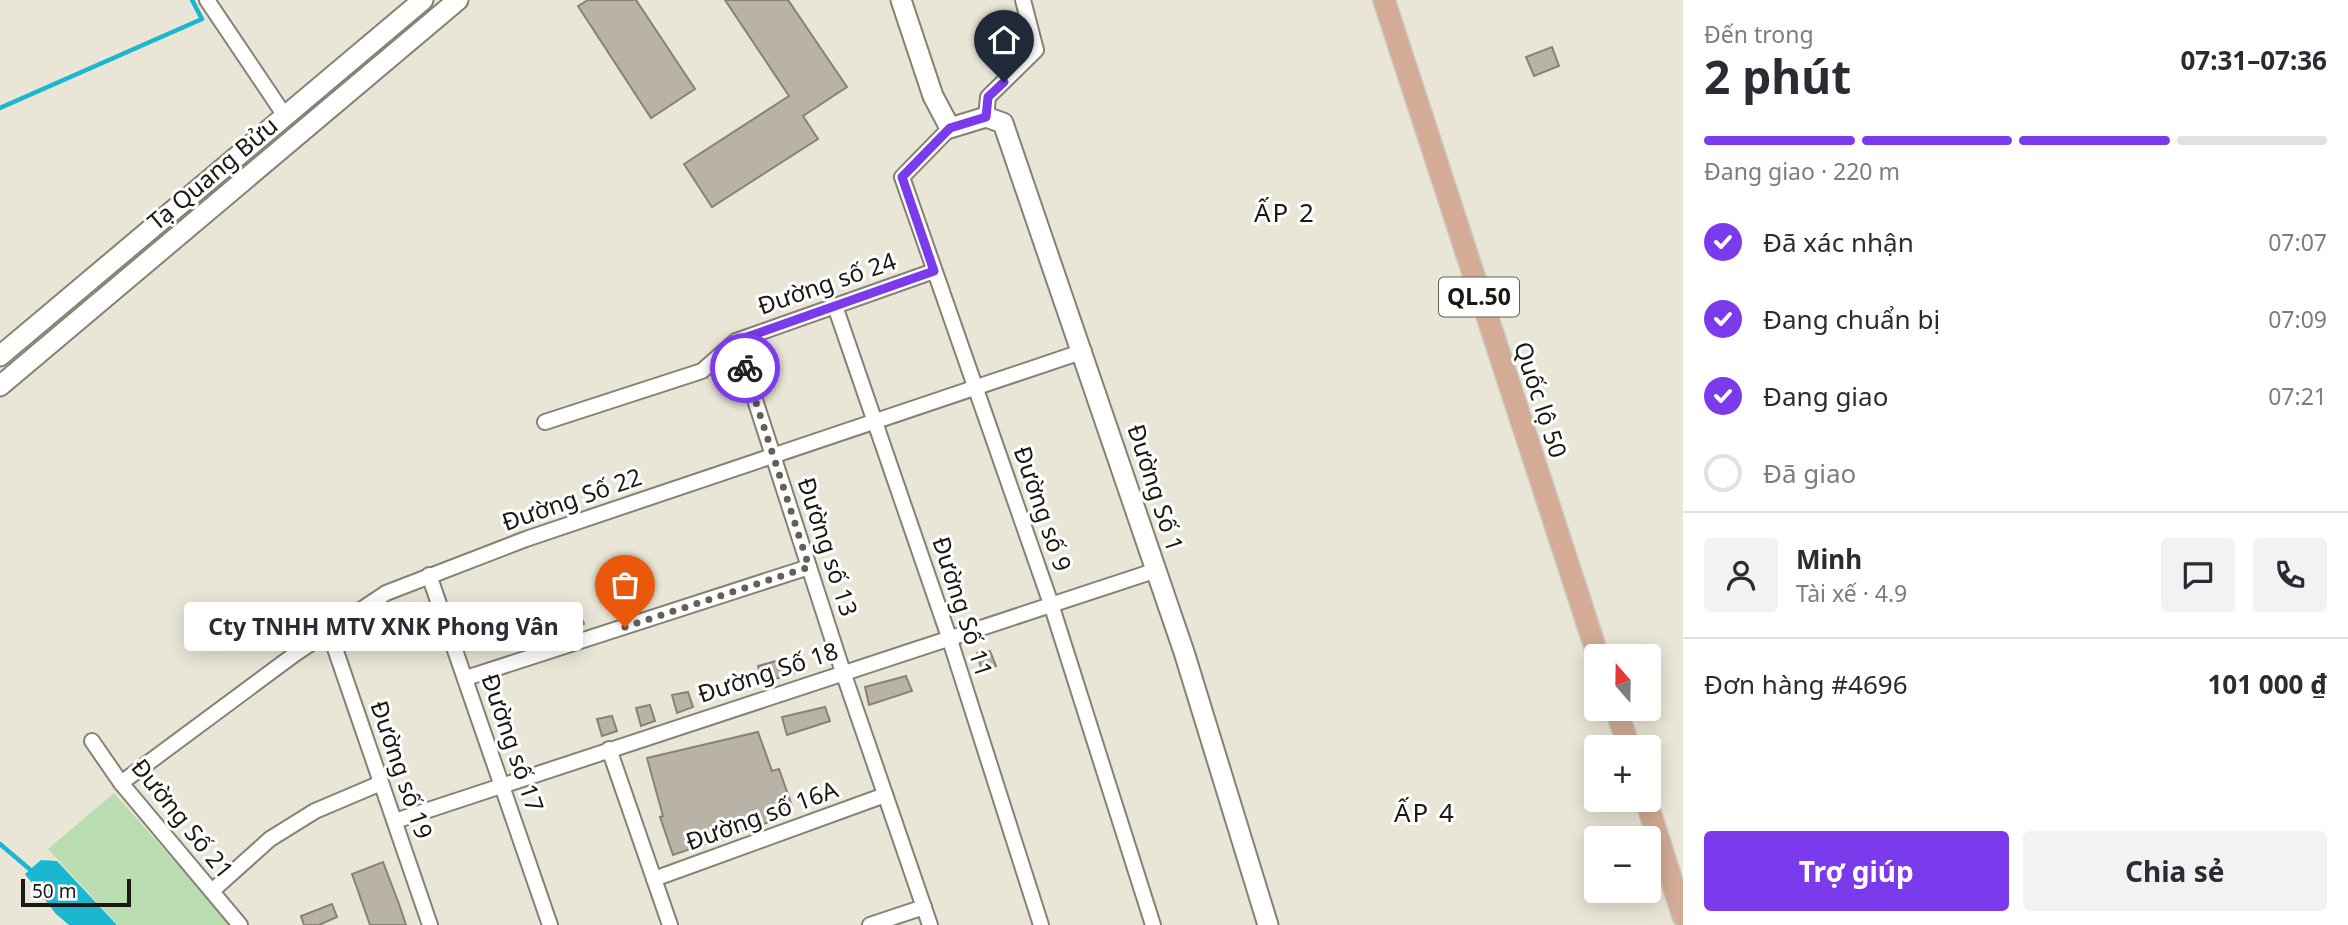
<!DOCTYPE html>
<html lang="vi">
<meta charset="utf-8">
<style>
:root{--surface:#fff;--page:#f2f2f3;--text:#2b2b33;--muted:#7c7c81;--line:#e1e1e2;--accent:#7c3aed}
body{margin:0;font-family:"Noto Sans",sans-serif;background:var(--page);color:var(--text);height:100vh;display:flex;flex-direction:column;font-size:26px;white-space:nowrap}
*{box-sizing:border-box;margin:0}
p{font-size:23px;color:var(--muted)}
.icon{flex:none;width:38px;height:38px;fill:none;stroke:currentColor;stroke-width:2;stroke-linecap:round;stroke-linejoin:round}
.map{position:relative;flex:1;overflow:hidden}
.panel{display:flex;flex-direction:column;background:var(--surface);width:665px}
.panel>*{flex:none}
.needle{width:46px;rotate:340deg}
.tools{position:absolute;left:1584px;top:644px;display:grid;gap:14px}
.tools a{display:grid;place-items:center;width:77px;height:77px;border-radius:7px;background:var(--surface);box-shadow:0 4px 18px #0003;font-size:35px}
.scale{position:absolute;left:21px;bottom:18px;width:110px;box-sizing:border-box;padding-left:7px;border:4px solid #191813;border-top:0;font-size:19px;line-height:24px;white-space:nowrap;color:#191813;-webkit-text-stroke:5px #fff;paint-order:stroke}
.pin{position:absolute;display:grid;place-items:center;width:60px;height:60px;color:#fff;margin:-72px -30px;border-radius:50% 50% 50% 0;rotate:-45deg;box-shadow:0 0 7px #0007}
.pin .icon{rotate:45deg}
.courier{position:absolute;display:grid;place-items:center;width:70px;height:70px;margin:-35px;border:5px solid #7c3aed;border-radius:50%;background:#fff;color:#222;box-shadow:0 2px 9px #0007}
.bubble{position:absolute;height:49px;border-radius:7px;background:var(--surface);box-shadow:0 4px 18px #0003;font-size:23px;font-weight:700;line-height:49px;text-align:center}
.summary em{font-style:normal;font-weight:700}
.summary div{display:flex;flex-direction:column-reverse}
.summary{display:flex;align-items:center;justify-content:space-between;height:119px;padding:0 21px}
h1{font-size:46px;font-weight:700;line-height:52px}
.bar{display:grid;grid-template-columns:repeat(4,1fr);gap:10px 7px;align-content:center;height:84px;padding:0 21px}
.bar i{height:9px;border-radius:5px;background:var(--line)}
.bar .current{background:var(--accent)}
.bar p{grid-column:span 4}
.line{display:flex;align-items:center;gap:18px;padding:0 21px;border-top:2px solid var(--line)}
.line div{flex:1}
.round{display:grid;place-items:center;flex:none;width:74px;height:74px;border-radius:7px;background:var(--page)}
ol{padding:0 21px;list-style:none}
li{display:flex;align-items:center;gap:21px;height:77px}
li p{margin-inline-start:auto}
li .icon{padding:7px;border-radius:50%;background:var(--accent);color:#fff;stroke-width:4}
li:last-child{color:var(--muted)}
li i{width:38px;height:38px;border:4px solid var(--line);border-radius:50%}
.cta{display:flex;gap:14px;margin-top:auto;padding:14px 21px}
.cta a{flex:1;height:80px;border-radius:7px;background:var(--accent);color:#fff;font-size:28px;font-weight:700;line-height:80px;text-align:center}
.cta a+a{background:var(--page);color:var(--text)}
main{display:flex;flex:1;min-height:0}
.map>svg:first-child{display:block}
</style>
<main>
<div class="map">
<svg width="1683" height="925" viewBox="0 0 1683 925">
<rect width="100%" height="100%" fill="#eae6d7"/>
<polygon fill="#b9ddb0" points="114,793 231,925 118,925 48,849"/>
<polygon fill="#1bb7d0" points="41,860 57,861 117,925 69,925 56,914 25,874"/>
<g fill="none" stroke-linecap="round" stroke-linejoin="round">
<g stroke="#1bb7d0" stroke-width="4.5">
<polyline points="0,108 202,19 192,0"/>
<polyline points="0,844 33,872"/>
</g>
</g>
<g fill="#b8b3a6" stroke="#868376" stroke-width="2">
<polygon points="588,0 636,0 695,89 651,118 578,6"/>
<polygon points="725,0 788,0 847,87 803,116 818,139 712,207 684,164 789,96"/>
<polygon points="1552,47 1559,66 1534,76 1526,57"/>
<polygon points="578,608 584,624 549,636 544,618"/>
<polygon points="990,651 996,666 982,671 977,653"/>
<polygon points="798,655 803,670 763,683 758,666"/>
<polygon points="906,676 912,691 869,705 865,687"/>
<polygon points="688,692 693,707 677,713 672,695"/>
<polygon points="650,705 655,721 641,726 636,708"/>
<polygon points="825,707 830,721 787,735 782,717"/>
<polygon points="612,716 617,731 602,736 597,719"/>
<polygon points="758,732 772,771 779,769 792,806 783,809 784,813 768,818 769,822 673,855 660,817 663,816 647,758"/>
<polygon points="383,862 399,904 406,925 370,925 357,888 352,874"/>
<polygon points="332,904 337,917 319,925 304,925 301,916"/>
</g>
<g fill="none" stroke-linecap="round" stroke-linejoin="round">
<g stroke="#858174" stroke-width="18">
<g id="street">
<polyline points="207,0 285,116"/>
<polyline points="986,117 988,97 1036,50 1023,0"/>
<polyline points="950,128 902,177 1051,604 1153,925"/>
<polyline points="835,306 949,637 1041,925"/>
<polyline points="736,341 843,672 930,925"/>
<polyline points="545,422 702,371 736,341 934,271"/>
<polyline points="429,575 550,925"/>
<polyline points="329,631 430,925"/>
<polyline points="466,678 809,567"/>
<polyline points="92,741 121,783 240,925"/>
<polyline points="609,749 670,925"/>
<polyline points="121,783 295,654 386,593 526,539 1084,351"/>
<polyline points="395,821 1157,570"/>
<polyline points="654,879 885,795"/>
<polyline points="212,891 270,839 315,811 381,783"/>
<polyline points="870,925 924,907"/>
</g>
</g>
<g stroke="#858174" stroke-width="23">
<g id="secondary">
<polyline points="901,0 933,96 950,128 986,117 1003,123 1184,652 1268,925"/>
<polyline points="0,356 423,0"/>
<polyline points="0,386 458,0"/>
</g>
</g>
<g stroke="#c8c8c6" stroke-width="24">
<g id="primary">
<polyline points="1384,0 1598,656"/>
<polyline points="1616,709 1629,747"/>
<polyline points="1646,800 1683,916"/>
</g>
</g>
<use href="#street" stroke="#fff" stroke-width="14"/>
<use href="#secondary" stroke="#fff" stroke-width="19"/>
<use href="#primary" stroke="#d4ac95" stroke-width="21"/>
</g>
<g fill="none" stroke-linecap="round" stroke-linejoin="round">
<polyline stroke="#626058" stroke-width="7" stroke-dasharray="0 12.6" points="625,627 809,567 745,368"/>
<polyline stroke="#7c3aed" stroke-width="9" points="745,368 736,341 934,271 902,177 950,128 986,117 988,97 1004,82"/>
</g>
<g text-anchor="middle" stroke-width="6" stroke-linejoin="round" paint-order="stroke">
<rect fill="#fff" stroke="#5e5d5a" stroke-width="2" x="1439" y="277.5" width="80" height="39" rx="5"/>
<g font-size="23" font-weight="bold" fill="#191813">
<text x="1479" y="305">QL.50</text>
</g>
<g font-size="24" fill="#191813" stroke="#fff">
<text transform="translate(213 174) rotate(-40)" y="8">Tạ Quang Bửu</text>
<text transform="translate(827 284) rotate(-19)" y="8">Đường số 24</text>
<text transform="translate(1540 400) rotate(72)" y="8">Quốc lộ 50</text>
<text transform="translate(1155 488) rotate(72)" y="8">Đường Số 1</text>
<text transform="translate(572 500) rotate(-19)" y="8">Đường Số 22</text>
<text transform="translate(1042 509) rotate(71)" y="8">Đường số 9</text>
<text transform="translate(827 547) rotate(72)" y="8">Đường số 13</text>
<text transform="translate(962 607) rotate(72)" y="8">Đường Số 11</text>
<text transform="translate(768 673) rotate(-18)" y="8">Đường Số 18</text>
<text transform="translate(512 743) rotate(71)" y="8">Đường số 17</text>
<text transform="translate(401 770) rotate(71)" y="8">Đường số 19</text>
<text transform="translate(762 816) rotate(-20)" y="8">Đường số 16A</text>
<text transform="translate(182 819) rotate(51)" y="8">Đường Số 21</text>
</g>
<g font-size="26" letter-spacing="2" fill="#191813" stroke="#fff">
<text x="1285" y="222">ẤP 2</text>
<text x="1425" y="822">ẤP 4</text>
</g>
</g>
</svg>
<div class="tools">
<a><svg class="needle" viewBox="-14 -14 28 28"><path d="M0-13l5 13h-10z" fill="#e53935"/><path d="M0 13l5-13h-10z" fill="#7c7c81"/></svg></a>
<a>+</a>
<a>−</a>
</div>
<div class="scale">50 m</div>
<div class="pin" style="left:625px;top:627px;background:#ea580c"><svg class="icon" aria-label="bag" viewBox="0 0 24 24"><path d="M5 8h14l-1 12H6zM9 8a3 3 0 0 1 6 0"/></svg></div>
<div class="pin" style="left:1004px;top:82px;background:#1f2937"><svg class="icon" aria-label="home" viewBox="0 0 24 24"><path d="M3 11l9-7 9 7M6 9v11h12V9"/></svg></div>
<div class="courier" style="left:745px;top:368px"><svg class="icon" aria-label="bike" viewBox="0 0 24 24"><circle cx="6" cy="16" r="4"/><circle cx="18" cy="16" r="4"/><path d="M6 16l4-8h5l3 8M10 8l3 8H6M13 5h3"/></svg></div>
<div class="bubble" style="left:184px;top:602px;width:399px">Cty TNHH MTV XNK Phong Vân</div>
</div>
<section class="panel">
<div class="summary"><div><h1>2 phút</h1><p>Đến trong</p></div><em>07:31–07:36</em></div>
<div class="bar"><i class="current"></i><i class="current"></i><i class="current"></i><i></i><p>Đang giao · 220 m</p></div>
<ol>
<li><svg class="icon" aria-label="check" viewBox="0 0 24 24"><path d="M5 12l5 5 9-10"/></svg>Đã xác nhận<p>07:07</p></li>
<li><svg class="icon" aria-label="check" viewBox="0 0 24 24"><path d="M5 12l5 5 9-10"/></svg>Đang chuẩn bị<p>07:09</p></li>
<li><svg class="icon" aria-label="check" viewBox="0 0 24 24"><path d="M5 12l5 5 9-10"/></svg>Đang giao<p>07:21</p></li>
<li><i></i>Đã giao</li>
</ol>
<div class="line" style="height:126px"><a class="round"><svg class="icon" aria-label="person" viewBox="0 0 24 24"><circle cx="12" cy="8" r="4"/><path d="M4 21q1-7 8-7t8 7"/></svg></a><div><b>Minh</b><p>Tài xế · 4.9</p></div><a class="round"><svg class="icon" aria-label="chat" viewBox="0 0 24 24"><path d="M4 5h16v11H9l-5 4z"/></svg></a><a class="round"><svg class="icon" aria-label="phone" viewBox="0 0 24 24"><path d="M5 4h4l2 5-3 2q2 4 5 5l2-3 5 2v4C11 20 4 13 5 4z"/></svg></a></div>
<div class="line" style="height:91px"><div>Đơn hàng #4696</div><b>101 000 ₫</b></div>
<div class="cta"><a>Trợ giúp</a><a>Chia sẻ</a></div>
</section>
</main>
